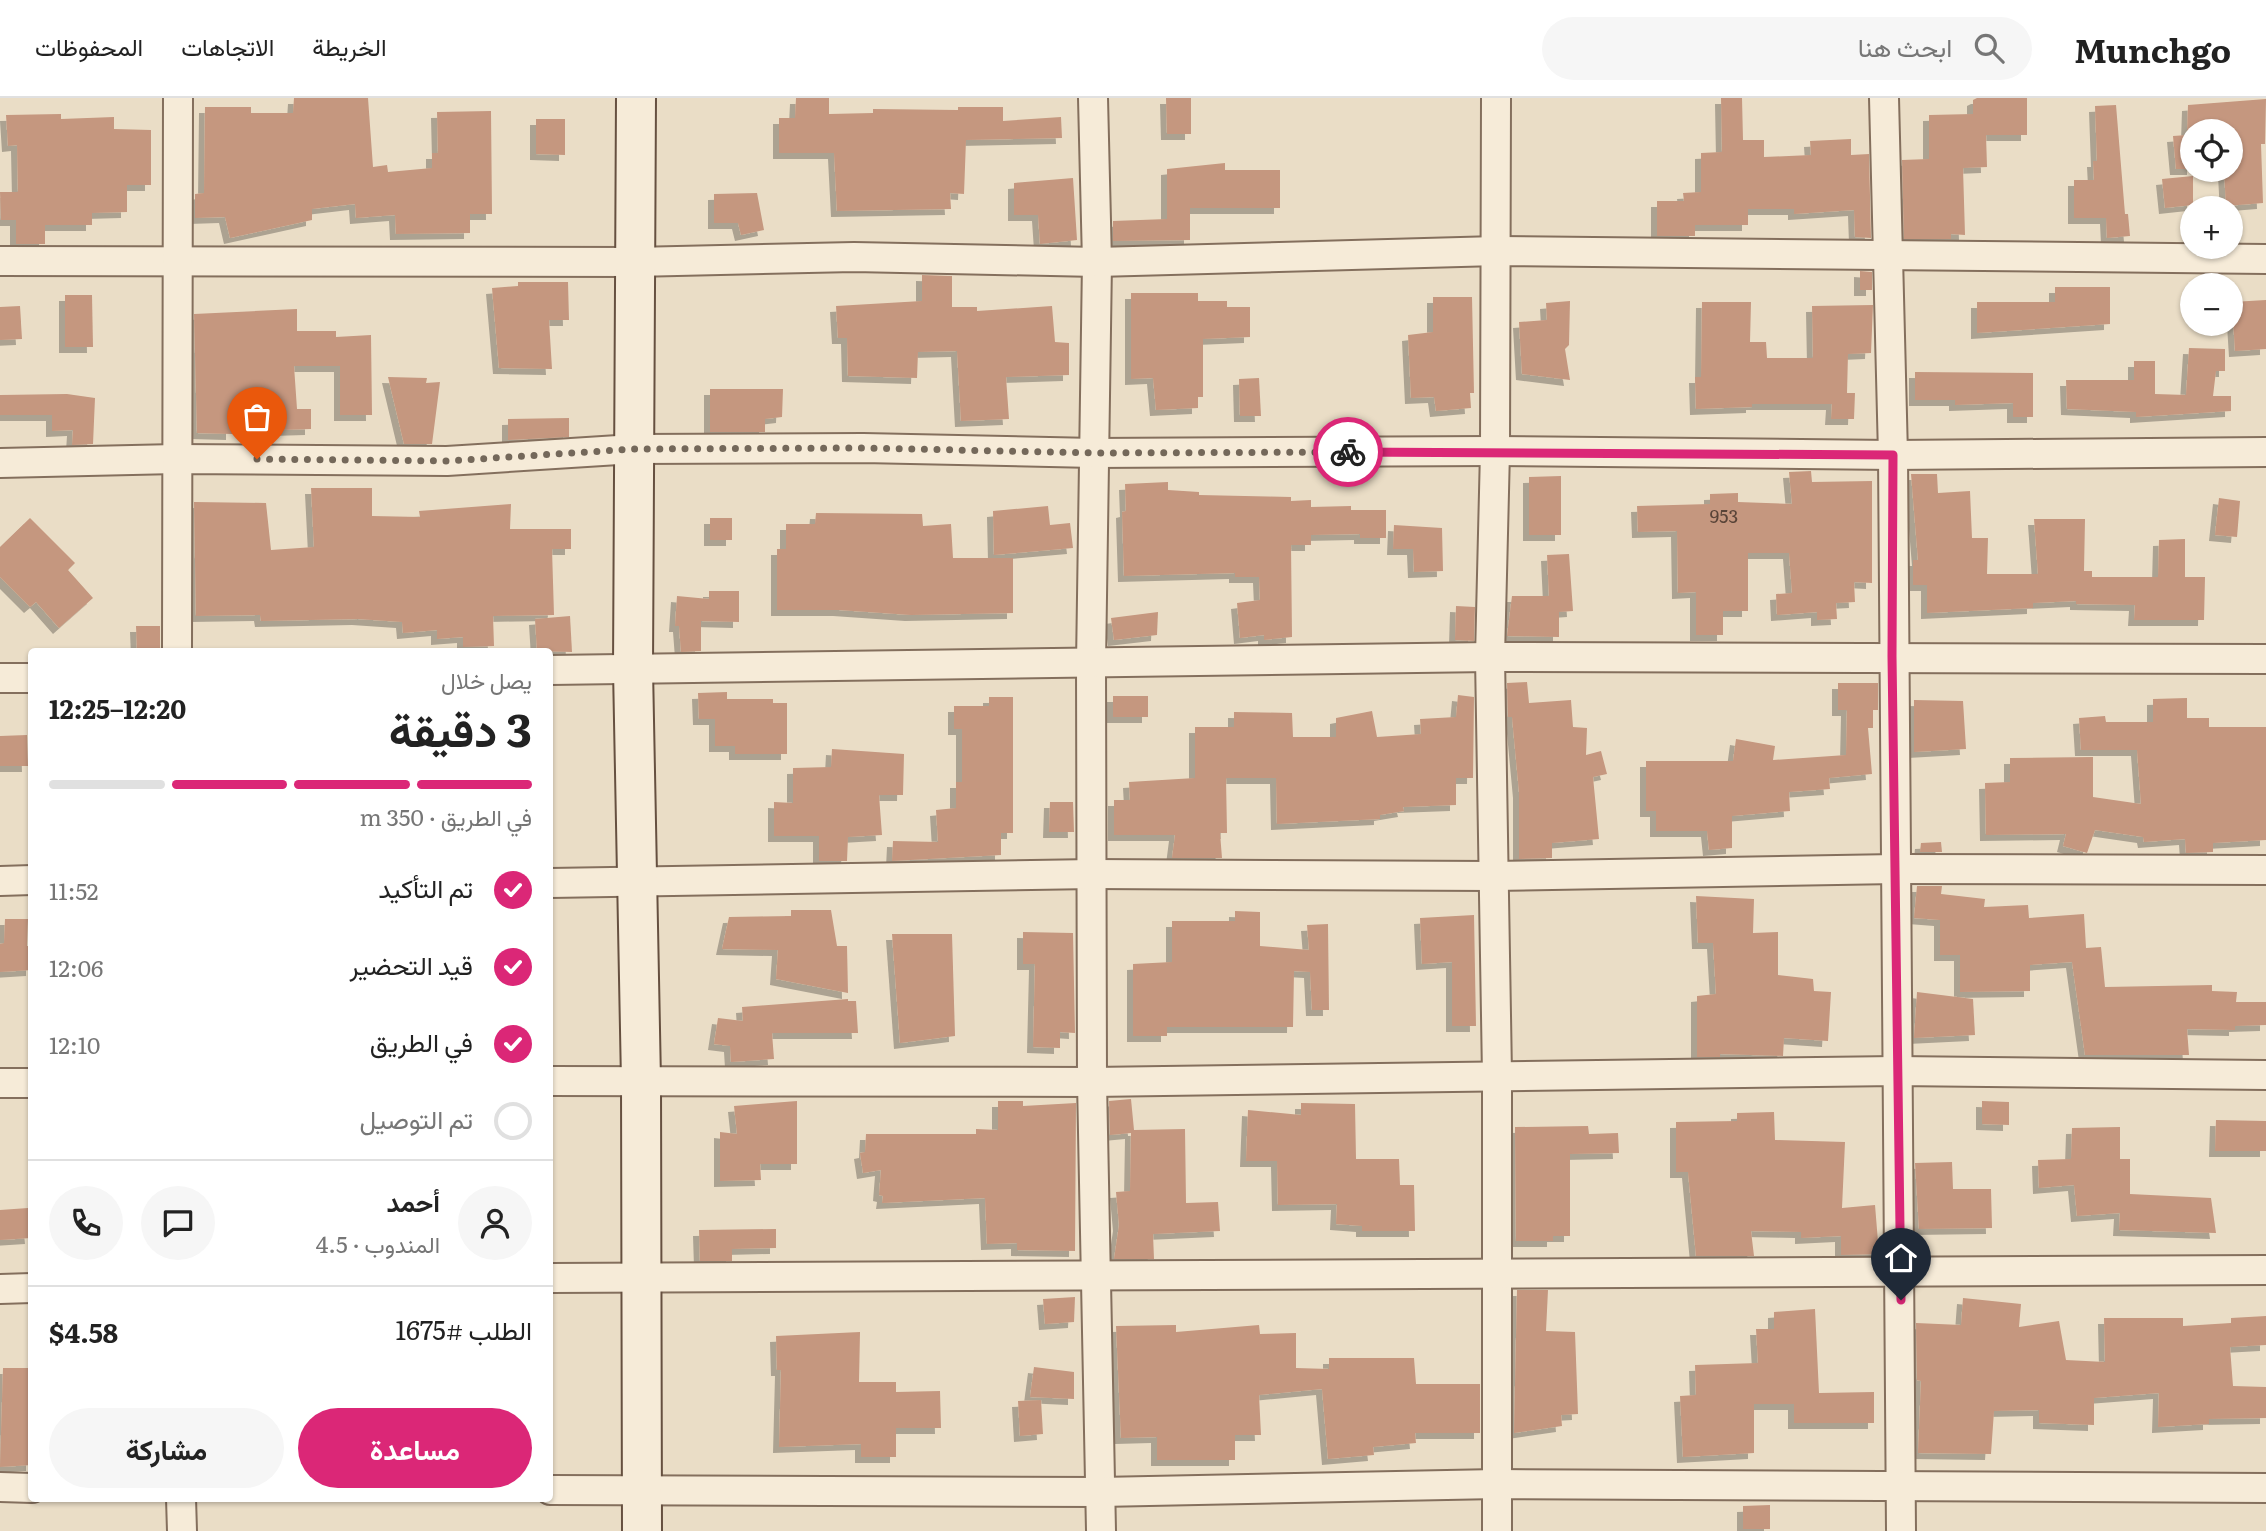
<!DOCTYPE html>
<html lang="ar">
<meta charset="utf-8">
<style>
:root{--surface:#fff;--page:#f6f6f6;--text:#222;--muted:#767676;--line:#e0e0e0;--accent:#db2777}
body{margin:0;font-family:Literata,Vazirmatn,serif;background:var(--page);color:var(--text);direction:rtl;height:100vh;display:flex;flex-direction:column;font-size:26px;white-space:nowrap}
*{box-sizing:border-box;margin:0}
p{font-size:23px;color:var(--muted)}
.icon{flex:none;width:38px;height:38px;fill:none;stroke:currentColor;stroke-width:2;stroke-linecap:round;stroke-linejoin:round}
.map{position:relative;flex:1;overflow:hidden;direction:ltr}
.panel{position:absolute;left:28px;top:550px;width:525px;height:854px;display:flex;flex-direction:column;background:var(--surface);border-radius:7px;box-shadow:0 2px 5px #0004;direction:rtl}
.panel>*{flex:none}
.buttons{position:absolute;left:2180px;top:21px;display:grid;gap:14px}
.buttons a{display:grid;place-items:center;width:63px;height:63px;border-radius:50%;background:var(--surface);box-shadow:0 2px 5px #0004;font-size:35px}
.pin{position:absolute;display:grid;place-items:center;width:60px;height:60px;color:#fff;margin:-72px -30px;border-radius:50% 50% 50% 0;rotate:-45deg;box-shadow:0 0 7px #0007}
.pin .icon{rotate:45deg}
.courier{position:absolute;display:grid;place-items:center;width:70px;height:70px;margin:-35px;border:5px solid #db2777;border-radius:50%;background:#fff;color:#222;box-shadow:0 2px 9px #0007}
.summary em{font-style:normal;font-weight:700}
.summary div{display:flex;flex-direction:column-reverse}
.summary{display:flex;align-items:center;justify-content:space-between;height:119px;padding:0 21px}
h1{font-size:46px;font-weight:700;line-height:52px}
.bar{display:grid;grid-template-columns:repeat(4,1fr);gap:10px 7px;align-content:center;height:84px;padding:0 21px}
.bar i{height:9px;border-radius:5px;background:var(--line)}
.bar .current{background:var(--accent)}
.bar p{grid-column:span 4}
.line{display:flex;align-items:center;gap:18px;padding:0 21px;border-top:2px solid var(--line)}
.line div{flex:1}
.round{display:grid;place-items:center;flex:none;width:74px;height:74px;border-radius:37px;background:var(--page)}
ol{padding:0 21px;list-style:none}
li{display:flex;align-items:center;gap:21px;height:77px}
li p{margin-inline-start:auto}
li .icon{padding:7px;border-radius:50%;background:var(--accent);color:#fff;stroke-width:4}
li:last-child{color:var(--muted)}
li i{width:38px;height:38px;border:4px solid var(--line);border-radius:50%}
.button{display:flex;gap:14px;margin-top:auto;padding:14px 21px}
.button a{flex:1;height:80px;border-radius:42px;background:var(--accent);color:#fff;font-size:28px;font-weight:700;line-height:80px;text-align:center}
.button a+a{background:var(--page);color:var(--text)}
header{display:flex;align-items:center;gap:42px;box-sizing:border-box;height:98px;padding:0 35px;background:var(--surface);border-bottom:2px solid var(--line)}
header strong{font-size:33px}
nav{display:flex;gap:38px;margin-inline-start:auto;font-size:24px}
.search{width:490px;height:63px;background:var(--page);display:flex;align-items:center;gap:18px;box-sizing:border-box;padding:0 24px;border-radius:38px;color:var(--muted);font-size:26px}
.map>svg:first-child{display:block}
</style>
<header>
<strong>Munchgo</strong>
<div class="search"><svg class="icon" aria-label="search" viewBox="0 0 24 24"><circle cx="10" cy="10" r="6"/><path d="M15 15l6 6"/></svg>ابحث هنا</div>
<nav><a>الخريطة</a><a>الاتجاهات</a><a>المحفوظات</a></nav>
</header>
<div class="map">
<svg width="2266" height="1433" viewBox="0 0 2266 1433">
<defs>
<filter id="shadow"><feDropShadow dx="-6" dy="6" stdDeviation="0" flood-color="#0004"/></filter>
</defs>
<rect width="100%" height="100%" fill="#eaddc6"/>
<g fill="#c5977f" filter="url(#shadow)">
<polygon points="294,0 368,0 373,69 387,67 388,74 432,70 432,55 438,55 437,14 491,13 492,116 470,116 470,135 396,136 395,117 356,120 355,106 312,111 312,122 230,140 225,119 195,120 195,96 204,95 205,9 251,9 251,15 293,15"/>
<polygon points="796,0 829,0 829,16 873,15 873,11 958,12 958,9 1003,9 1003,23 1061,19 1062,40 966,42 964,96 950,95 951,111 837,113 834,55 779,55 779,20 795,20"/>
<polygon points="1166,0 1191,0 1191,36 1167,36"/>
<polygon points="1721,0 1742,0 1743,42 1764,42 1764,59 1811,57 1810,43 1851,41 1851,57 1869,56 1871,140 1855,139 1854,112 1794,116 1794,111 1748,111 1748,127 1695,127 1695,138 1657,138 1657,103 1684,103 1683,95 1701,94 1701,55 1722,54"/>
<polygon points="1977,0 2027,0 2027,37 1986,37 1987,69 1963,70 1965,137 1951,136 1951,141 1904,141 1902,62 1929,61 1929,17 1973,16 1973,2"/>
<polygon points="2266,1 2265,46 2261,46 2263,105 2226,108 2224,72 2231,72 2231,33 2193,33 2193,71 2176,71 2173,38 2187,37 2188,7"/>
<polygon points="2116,7 2125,116 2128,116 2130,138 2107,140 2106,120 2074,120 2074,82 2094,82 2093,63 2097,63 2095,8"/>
<polygon points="61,16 61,21 114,19 114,31 151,32 151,87 127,87 127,114 92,115 92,127 45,127 45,146 16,146 16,122 1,122 0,94 18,94 17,47 8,48 6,17"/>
<polygon points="536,21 565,21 565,57 536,56"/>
<polygon points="1225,65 1225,72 1280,72 1280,110 1190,110 1190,142 1113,143 1113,123 1167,121 1167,71"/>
<polygon points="2193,78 2193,107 2165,110 2162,81"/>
<polygon points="1073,80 1077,142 1040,146 1038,117 1014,117 1014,85"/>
<polygon points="757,95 764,132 741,137 738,125 714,125 714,96"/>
<polygon points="1860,173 1872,174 1872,192 1860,192"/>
<polygon points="922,177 952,178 952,209 977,209 977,213 1052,208 1055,244 1069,245 1069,277 1006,279 1009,321 961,323 957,253 918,254 917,280 848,278 847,240 838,240 836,208 922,203"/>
<polygon points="518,184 568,184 569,222 549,222 552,271 499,270 492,190 518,188"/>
<polygon points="2055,189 2110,189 2110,226 1977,235 1977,204 2055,204"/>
<polygon points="1131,195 1198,195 1198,203 1227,203 1227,209 1250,209 1250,239 1203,241 1203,299 1198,299 1198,310 1156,312 1153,280 1131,281"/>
<polygon points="65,197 92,197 93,249 65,249"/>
<polygon points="1433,199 1472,199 1474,295 1470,295 1471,310 1436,313 1434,299 1411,300 1408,237 1433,234"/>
<polygon points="2266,202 2266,251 2235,253 2232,204"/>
<polygon points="1570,203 1569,247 1565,251 1570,282 1522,276 1519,224 1547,222 1546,205"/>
<polygon points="1702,204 1751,204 1750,244 1766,244 1767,260 1813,260 1812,208 1873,207 1871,255 1848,256 1847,295 1855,295 1854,321 1831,321 1832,306 1752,306 1752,309 1696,311 1695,279 1701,279"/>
<polygon points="20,208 22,241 0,242 0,209"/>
<polygon points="297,211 297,233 336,233 336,239 371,237 372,317 340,317 340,268 294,268 297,311 311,311 311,331 278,332 278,326 232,326 232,336 197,335 194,216"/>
<polygon points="2189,250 2225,251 2225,273 2216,273 2213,298 2231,298 2231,313 2136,319 2136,314 2067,311 2066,282 2134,282 2134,263 2155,263 2155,296 2186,297"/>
<polygon points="1915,274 2033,275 2033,319 2013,319 2013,305 1955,307 1955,302 1915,302"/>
<polygon points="388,279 427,280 426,285 440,284 432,346 404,346"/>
<polygon points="1259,280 1261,318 1240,318 1239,281"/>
<polygon points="710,291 783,291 782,319 765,321 765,334 710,334"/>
<polygon points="67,296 95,300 93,346 72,347 73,332 52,333 52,317 0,317 0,297"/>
<polygon points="569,320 569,339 508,342 508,321"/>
<polygon points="1811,373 1812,384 1872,383 1872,485 1854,484 1855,504 1836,505 1837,521 1817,522 1817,514 1777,517 1776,496 1792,495 1789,455 1748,455 1748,513 1723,513 1723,537 1696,537 1696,494 1678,495 1677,433 1638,434 1637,408 1710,406 1710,396 1738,395 1738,404 1792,406 1789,374"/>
<polygon points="1911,376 1937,376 1938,395 1970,393 1972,440 1988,440 1987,476 2038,476 2034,421 2085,421 2084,473 2092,473 2092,479 2158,479 2159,442 2185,441 2185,479 2205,479 2204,522 2134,522 2135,507 2076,506 2076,503 2033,505 2033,510 1927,515 1927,487 1913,487 1913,462 1918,462"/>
<polygon points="1561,378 1561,437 1529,437 1529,379"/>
<polygon points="1168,384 1168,392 1199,394 1199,397 1291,399 1291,403 1311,402 1311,409 1351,408 1351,412 1386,412 1386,440 1360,440 1360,436 1311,437 1311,447 1291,447 1292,539 1264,542 1264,537 1240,540 1237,505 1260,502 1259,479 1235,479 1235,475 1124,478 1122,414 1126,413 1125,386"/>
<polygon points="311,390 372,390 372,418 420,419 419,413 511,406 510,431 571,431 571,451 552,451 554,517 493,518 494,548 463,549 463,539 437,541 437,532 403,535 402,524 358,521 261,523 260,517 196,518 194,404 266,405 271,452 314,449"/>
<polygon points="2219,400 2240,403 2237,439 2215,437"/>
<polygon points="1048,408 1050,427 1070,425 1073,450 994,457 993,413"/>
<polygon points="816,415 922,416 923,428 951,426 953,460 1013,460 1013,515 911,517 839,512 777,512 777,451 786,451 786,426 815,426"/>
<polygon points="30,420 75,465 68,472 93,500 59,530 36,504 30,509 0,479 0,449"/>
<rect x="710" y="420" width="22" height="22"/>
<polygon points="1394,427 1442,430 1443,473 1414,474 1413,451 1393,451"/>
<polygon points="1569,456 1573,513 1559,514 1559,539 1507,538 1512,498 1549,498 1547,457"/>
<polygon points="709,493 739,493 739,524 701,523 701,553 681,554 679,528 675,528 677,498 709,501"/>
<polygon points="1456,508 1475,509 1474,543 1455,542"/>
<polygon points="1158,514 1157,537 1114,542 1111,520"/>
<polygon points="570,518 572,554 537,553 535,521"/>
<polygon points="136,528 160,528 160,553 137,553"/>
<polygon points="1527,584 1529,605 1571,602 1573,629 1587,630 1586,657 1601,653 1607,676 1593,679 1599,741 1552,745 1552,760 1519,761 1519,694 1512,619 1508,619 1507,585"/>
<polygon points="1838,585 1878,585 1878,612 1873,612 1873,630 1868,630 1872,676 1829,680 1830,691 1789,694 1790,713 1732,718 1732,750 1709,752 1707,733 1656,733 1656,713 1646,713 1646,663 1733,663 1736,641 1775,648 1773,662 1846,657 1847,612 1838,612"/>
<polygon points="727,594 727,601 773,601 773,605 787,605 787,656 735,656 735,648 715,648 715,621 699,621 698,595"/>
<polygon points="1458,597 1474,599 1473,680 1456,680 1456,707 1403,709 1404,713 1380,717 1380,721 1277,726 1276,680 1226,680 1227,735 1220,735 1222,760 1172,760 1175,737 1114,737 1114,702 1130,702 1129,684 1195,680 1195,629 1234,629 1234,614 1292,615 1293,639 1336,639 1336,620 1372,613 1377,639 1421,636 1420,621 1456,619"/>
<rect x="1113" y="598" width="35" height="21"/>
<polygon points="989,599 1013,599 1013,735 1001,735 1001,757 892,763 893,743 938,744 936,712 956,710 956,684 962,684 962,631 954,631 954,608 989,608"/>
<polygon points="2187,600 2187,620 2209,620 2209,629 2266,629 2266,742 2213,745 2213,754 2186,755 2185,741 2144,744 2143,739 2095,732 2087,755 2063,748 2066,736 1986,737 1985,685 2010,684 2010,660 2093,659 2093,699 2141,706 2137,652 2081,652 2079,620 2105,618 2106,624 2153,624 2153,601"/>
<polygon points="1914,602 1963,603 1966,651 1914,654"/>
<polygon points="27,637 28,668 0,668 0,638"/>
<polygon points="832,651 904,656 903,697 879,697 882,737 848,739 847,763 819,763 819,738 774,738 774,704 793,705 793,670 831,669"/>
<polygon points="1050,704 1073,704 1074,734 1049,734"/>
<polygon points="1941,744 1942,754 1920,754 1921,745"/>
<polygon points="1917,788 1942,788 1941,796 1985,801 1984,809 2028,807 2029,820 2084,816 2086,850 2101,849 2105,889 2212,887 2212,893 2237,894 2236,904 2266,904 2266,927 2235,928 2235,932 2187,931 2189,957 2085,957 2072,864 2030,867 2030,893 1960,894 1960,857 1940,857 1940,822 1914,820"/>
<polygon points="1696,798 1754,801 1753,835 1778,834 1778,877 1813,881 1814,893 1831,894 1828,943 1784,940 1783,958 1720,956 1720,959 1697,959 1697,898 1716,896 1713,845 1698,845"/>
<polygon points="791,812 831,812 837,848 847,848 848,895 776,881 778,852 722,851 729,819 791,818"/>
<polygon points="1235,813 1260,814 1260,848 1309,852 1307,827 1328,826 1329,912 1312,912 1310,874 1294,873 1293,929 1167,929 1167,938 1133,938 1133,866 1172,864 1172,823 1235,823"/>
<polygon points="1474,817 1476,928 1452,928 1452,864 1422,866 1420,820"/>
<polygon points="5,821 28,821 27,848 32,848 32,872 0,874 0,846 4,845"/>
<polygon points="1023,834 1073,835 1075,935 1060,934 1060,950 1033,949 1035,866 1023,866"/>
<polygon points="892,836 952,836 955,938 900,945"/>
<polygon points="1917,894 1973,901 1975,937 1914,940"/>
<polygon points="848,901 848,903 856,903 858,935 772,935 774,961 731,964 730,948 714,946 718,920 743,923 742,909"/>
<polygon points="1131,1001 1134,1032 1185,1031 1186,1105 1218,1104 1220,1133 1153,1136 1154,1161 1114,1161 1119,1127 1116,1094 1130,1093 1131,1035 1110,1037 1109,1003"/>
<polygon points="797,1003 797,1066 760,1066 761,1082 720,1083 720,1034 737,1036 734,1008"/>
<polygon points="998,1003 1023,1003 1023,1008 1076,1005 1075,1153 1017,1152 1017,1145 987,1146 985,1100 882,1105 883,1098 879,1097 881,1072 863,1075 860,1055 865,1054 866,1036 976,1036 976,1031 998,1032"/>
<polygon points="1982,1003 2009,1004 2009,1027 1982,1026"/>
<polygon points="1301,1005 1355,1006 1356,1061 1399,1061 1400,1087 1414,1087 1415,1133 1362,1133 1362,1128 1336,1126 1337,1106 1278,1107 1277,1063 1246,1063 1248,1012 1301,1017"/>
<polygon points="1774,1014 1775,1042 1845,1044 1842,1110 1875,1107 1879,1156 1841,1157 1841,1138 1801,1140 1801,1134 1751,1133 1754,1158 1696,1158 1688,1074 1676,1074 1676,1024 1737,1023 1737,1015"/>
<polygon points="2216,1022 2266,1023 2266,1053 2215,1053"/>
<polygon points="1588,1028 1589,1036 1618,1035 1619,1055 1570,1056 1570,1138 1553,1138 1553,1143 1516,1143 1515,1029"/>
<polygon points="2120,1029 2120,1061 2130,1061 2130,1096 2211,1100 2216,1135 2119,1132 2120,1115 2077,1118 2074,1087 2039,1090 2038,1062 2071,1061 2072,1030"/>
<polygon points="1952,1064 1953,1091 1991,1091 1992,1130 1919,1131 1915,1065"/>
<polygon points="28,1110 31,1140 0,1142 0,1112"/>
<polygon points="776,1131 776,1150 732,1151 732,1163 700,1163 699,1132"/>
<polygon points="1517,1192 1548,1192 1546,1233 1575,1234 1578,1316 1561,1317 1562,1328 1514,1335"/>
<polygon points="1075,1199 1074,1224 1045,1226 1043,1201"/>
<polygon points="1963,1200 2021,1206 2019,1229 2059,1223 2066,1262 2105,1264 2104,1220 2183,1220 2183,1228 2231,1225 2231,1220 2266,1218 2266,1247 2230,1249 2233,1288 2266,1289 2266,1320 2209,1321 2209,1326 2158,1329 2159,1295 2094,1300 2094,1327 2039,1325 2039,1312 1994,1313 1991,1356 1918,1355 1921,1283 1917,1282 1916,1225 1961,1227"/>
<polygon points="1815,1211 1819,1295 1874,1294 1874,1325 1794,1325 1794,1306 1754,1306 1754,1355 1683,1359 1680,1298 1696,1297 1695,1267 1758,1265 1756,1231 1774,1231 1774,1214"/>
<polygon points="1176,1227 1176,1234 1259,1227 1260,1236 1296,1235 1296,1270 1329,1271 1329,1260 1414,1260 1416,1286 1480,1286 1480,1335 1415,1335 1416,1345 1373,1349 1374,1357 1328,1361 1322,1291 1259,1297 1261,1337 1235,1337 1235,1362 1157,1362 1157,1339 1121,1340 1116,1228"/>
<polygon points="860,1234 859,1284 896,1284 896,1294 940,1293 941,1330 896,1330 896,1359 861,1359 861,1346 779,1349 781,1272 777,1272 776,1238"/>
<polygon points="1034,1269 1074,1274 1074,1301 1030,1299"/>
<polygon points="3,1270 32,1270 32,1367 0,1369"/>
<polygon points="1041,1302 1043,1336 1020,1338 1018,1303"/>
<polygon points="1770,1407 1770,1431 1743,1431 1743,1408"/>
</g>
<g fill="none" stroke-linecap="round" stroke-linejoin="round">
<g stroke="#846f5d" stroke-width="32">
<g id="street">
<polyline points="1093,0 1097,164 1091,566 1092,984 1101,1433"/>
<polyline points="1496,0 1495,353 1490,559 1497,977 1497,1433"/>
<polyline points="1884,0 1893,357 1901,1433"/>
<polyline points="0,163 634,164 854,159 1097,164 1497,153 2266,161"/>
<polyline points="0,365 176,361 447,363 634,351 863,350 1094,355 1495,353 1893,357 2266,354"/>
<polyline points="177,553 178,0"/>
<polyline points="550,572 1490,559 2266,561"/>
<polyline points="0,580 32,580"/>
<polyline points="0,783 32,782"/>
<polyline points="550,785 1093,776 1493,778 1896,771 2266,772"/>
<polyline points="550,983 1092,984 1896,973 2266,977"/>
<polyline points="0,985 32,985"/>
<polyline points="550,1180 2266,1172"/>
<polyline points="0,1191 32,1190"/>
<polyline points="0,1389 32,1390"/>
<polyline points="550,1392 1100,1394 1497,1386 2266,1390"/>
<polyline points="181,1400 182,1433"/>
</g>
</g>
<g stroke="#665040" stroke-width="42">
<polyline id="secondary" points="636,0 633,571 641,983 642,1433"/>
</g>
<use href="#street" stroke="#f6ebd8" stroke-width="28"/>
<use href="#secondary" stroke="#f6ebd8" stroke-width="38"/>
</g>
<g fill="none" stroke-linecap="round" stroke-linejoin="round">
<polyline stroke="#74685a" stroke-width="7" stroke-dasharray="0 12.6" points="257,361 447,363 634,351 863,350 1094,355 1348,354"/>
<polyline stroke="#db2777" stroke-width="9" points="1348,354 1893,357 1892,558 1901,1202"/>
</g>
<g text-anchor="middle" stroke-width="5" stroke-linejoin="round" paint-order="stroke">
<g font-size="18" fill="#594438">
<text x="1724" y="425">953</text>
</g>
</g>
</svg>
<div class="buttons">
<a><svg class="icon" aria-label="locate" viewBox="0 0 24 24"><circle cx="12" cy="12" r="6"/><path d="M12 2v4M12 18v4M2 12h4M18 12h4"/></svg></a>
<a>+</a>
<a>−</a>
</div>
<div class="pin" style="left:257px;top:361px;background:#ea580c"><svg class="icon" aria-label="bag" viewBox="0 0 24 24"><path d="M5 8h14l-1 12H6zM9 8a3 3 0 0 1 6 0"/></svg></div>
<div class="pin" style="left:1901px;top:1202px;background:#1f2937"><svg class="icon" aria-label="home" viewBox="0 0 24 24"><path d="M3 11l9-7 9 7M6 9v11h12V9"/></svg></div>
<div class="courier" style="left:1348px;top:354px"><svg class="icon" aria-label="bike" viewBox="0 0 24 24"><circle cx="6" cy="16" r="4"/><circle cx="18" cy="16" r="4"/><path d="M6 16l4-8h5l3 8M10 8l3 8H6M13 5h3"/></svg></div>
<section class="panel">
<div class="summary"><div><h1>3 دقيقة</h1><p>يصل خلال</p></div><em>12:20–12:25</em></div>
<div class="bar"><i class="current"></i><i class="current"></i><i class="current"></i><i></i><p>في الطريق · 350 m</p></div>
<ol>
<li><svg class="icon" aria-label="check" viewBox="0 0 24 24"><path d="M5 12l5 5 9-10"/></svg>تم التأكيد<p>11:52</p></li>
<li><svg class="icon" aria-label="check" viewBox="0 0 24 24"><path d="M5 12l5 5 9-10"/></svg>قيد التحضير<p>12:06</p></li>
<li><svg class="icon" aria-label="check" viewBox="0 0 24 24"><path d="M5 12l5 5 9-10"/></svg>في الطريق<p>12:10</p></li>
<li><i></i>تم التوصيل</li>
</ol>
<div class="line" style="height:126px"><a class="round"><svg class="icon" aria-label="person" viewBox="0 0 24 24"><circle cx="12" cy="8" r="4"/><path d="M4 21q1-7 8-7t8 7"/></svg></a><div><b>أحمد</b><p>المندوب · 4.5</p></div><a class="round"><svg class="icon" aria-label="chat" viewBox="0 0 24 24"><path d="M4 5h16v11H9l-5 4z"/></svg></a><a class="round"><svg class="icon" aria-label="phone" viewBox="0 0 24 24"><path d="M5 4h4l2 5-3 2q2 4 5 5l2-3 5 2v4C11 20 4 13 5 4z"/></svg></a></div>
<div class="line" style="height:91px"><div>الطلب #1675</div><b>$4.58</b></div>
<div class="button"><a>مساعدة</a><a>مشاركة</a></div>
</section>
</div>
